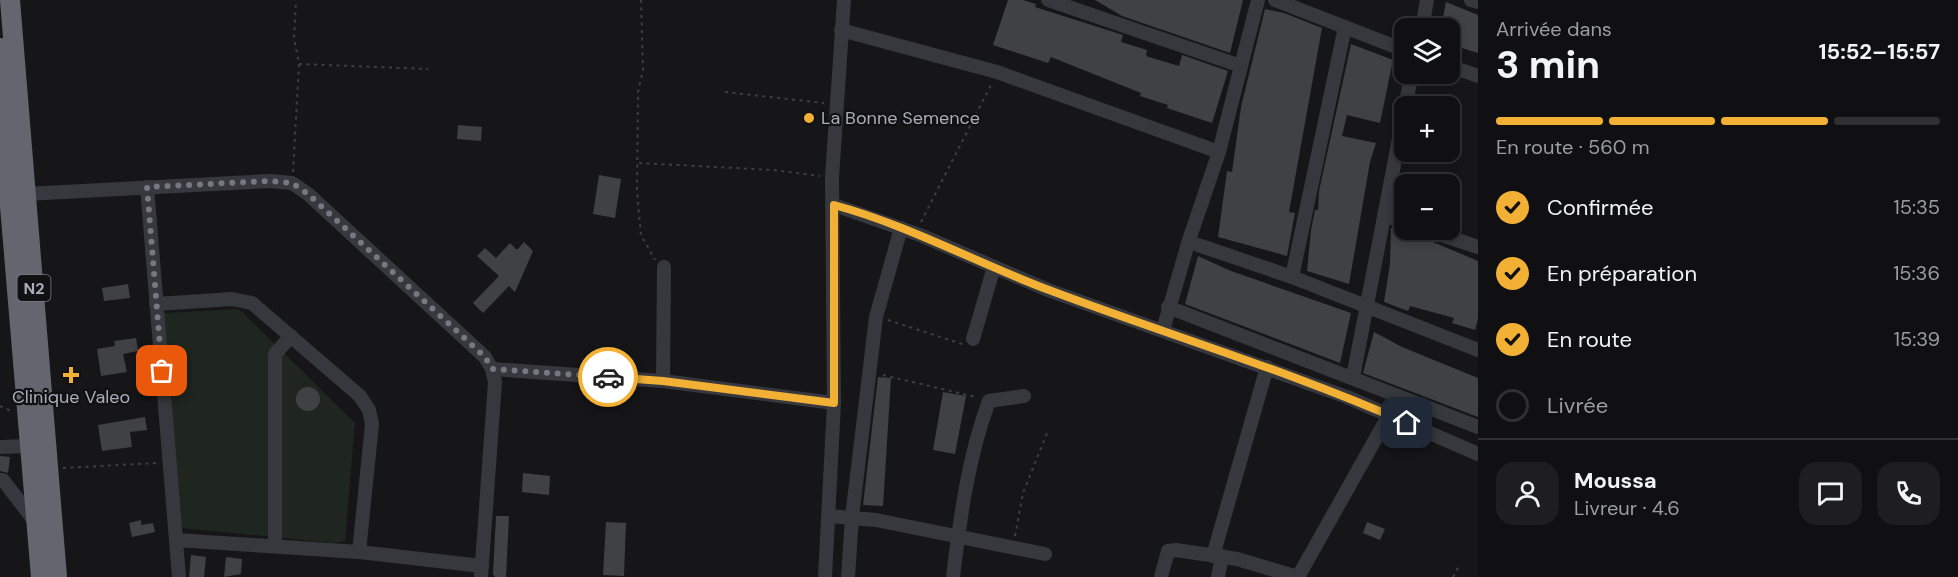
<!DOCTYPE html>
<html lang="fr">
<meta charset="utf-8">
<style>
:root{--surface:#101012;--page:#1e1e20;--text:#f1f3f6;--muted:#9c9d9f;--line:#303032;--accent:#f2b134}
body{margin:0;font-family:"DM Sans",sans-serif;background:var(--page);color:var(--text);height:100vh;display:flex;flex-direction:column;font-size:22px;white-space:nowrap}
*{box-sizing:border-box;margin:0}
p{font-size:20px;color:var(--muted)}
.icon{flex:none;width:33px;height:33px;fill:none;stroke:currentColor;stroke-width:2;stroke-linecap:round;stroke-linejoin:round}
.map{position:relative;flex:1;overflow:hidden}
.sheet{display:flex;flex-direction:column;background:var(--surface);width:480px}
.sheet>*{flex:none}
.controls{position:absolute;left:1394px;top:18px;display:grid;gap:12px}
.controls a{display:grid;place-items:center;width:66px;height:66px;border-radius:12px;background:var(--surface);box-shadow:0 3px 9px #0003,0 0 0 2px var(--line);font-size:30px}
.pin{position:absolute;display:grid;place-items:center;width:51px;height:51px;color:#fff;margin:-26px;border-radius:12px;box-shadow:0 3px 9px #0006}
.courier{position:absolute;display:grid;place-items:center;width:60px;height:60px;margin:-30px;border:4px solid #f2b134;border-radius:50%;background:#fff;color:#222;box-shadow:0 2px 8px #0007}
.head em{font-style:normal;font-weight:700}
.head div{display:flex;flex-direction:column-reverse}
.head{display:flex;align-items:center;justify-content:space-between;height:102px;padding:0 18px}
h1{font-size:39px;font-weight:700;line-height:45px}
.bar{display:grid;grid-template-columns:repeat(4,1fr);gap:9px 6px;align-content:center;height:72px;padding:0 18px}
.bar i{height:8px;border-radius:4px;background:var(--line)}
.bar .on{background:var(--accent)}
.bar p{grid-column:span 4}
.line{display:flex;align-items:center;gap:15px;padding:0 18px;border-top:2px solid var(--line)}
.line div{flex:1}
.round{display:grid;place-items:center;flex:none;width:63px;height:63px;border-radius:18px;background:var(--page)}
ol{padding:0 18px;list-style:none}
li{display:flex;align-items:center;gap:18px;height:66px}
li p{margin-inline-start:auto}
li .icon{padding:6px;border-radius:50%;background:var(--accent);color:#111;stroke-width:4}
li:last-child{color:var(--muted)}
li i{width:33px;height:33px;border:3px solid var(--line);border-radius:50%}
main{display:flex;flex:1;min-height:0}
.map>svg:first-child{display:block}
</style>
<main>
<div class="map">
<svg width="1478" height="577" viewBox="0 0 1478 577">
<rect width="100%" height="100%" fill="#161618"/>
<polygon fill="#1e261f" points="236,309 241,311 355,423 345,541 333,543 183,528 181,524 159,318 165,313"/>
<g fill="#404145">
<polygon points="1008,0 1023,0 1036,4 1035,7 1123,35 1121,42 1147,50 1146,56 1179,66 1182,55 1228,71 1212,123 1167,108 1168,105 1140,96 1141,93 1051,57 1048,63 993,45"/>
<polygon points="1095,0 1243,0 1230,53 1122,16"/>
<polygon points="1446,2 1478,15 1478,53 1449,44 1449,28 1441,28"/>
<polygon points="1265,9 1284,13 1322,28 1289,212 1295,213 1287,256 1218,237 1227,171 1232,172 1241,107"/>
<polygon points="1351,44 1393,60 1380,123 1347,115 1342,136 1376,143 1370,162 1349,284 1307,271 1311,230 1315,210 1318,210 1319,191"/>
<polygon points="458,125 482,127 481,141 457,139"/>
<polygon points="599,175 621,179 615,218 593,214"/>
<polygon points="1391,228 1421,237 1478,261 1478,319 1475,330 1452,323 1454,318 1410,306 1408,311 1384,302 1390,264"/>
<polygon points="524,242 533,251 515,292 509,286 483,313 473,303 499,276 477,256 485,248 496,258 510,243 517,250"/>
<polygon points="1198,256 1231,271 1351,313 1340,363 1185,304"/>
<polygon points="128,284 130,298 104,301 102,288"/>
<polygon points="1374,332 1402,347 1478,378 1478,417 1363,373"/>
<polygon points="136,338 138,351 123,354 127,372 101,376 97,349 115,346 114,341"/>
<polygon points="878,377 891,378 883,506 863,505"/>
<circle cx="308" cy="399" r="12"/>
<polygon points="943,392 966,396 955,454 933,450"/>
<polygon points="145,417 147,430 130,432 132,447 102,451 98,425"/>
<polygon points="0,456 10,457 8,473 0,471"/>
<polygon points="523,473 550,476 549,495 522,492"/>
<polygon points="496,516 509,516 506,577 495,577 493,574"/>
<polygon points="141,520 141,525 153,523 155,532 132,537 129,523"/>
<polygon points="606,522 626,523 624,576 603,575"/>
<polygon points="1367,522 1385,529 1380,540 1363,533"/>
<polygon points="191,555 206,557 204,577 189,577"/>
<polygon points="226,557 242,559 241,574 224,577"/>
</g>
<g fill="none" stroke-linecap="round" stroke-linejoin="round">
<g stroke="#3d3f44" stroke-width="2" stroke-dasharray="3 4.5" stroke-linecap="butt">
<polyline points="641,0 643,70 638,92 637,191 641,235 655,260"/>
<polyline points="299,64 428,69"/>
<polyline points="725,92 824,103"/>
<polyline points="639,163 773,170 820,176"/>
<polyline points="293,172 299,64 294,38 296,0"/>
<polyline points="921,222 992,83"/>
<polyline points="888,320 962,344"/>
<polyline points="883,375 976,397"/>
<polyline points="0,406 11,411"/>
<polyline points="63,468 156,463"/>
<polyline points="1015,536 1023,493 1047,433"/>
<polyline points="1453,577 1459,566"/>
</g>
<g stroke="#37383d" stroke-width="14">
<polyline points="1048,0 1241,66"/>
<polyline points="1275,0 1404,50"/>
<polyline points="1471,0 1478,2"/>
<polyline points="1422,28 1427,0"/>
<polyline points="841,30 997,72 1219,152"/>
<polyline points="1449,66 1478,76"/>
<polyline points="1405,106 1412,74"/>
<polyline points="147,187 179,577"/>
<polyline points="26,194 270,181 292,183 308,194 485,357 492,369 495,382 481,577"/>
<polyline points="834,205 920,235 1048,290 1347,397 1478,454"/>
<polyline points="1384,215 1404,222"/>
<polyline points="1427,230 1478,247"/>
<polyline points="1198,245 1292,277 1478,350"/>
<polyline points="1292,277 1345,27"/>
<polyline points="156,304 232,299 252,303 360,396 369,410 372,424 359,552"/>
<polyline points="1168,307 1478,427"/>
<polyline points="1163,330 1189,240 1219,152 1258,0"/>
<polyline points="973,339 994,267"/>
<polyline points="492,369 663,381 834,403"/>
<polyline points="1354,372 1404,113"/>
<polyline points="663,381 664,267"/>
<polyline points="0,447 30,446"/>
<polyline points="0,480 3,480 36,523"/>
<polyline points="829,516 876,520 1045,554"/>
<polyline points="176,540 359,552 482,566"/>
<polyline points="275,546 275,354 291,336"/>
<polyline points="1213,556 1267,367"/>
<polyline points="825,577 834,403 832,177 844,0"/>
<polyline points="848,577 852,517 876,317 901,228"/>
<path d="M953,577C960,519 968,457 989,401L1024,396"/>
<polyline points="1161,577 1168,551 1176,550 1237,559 1298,577"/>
<polyline points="1218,577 1222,556"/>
<polyline points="1298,577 1389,415"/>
</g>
<g stroke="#63666e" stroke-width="20">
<polyline points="10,0 57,577"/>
<polyline points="1,48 9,194 41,577"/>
</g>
</g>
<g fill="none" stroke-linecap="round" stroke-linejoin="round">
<polyline stroke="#757880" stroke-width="6" stroke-dasharray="0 10.8" points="162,371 147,187 270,181 292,183 308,194 485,357 492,369 608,377"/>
<path stroke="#f2b134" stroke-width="8" d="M608,377L663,381L834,403V205C908,225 977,263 1049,290C1168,335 1290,371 1407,423"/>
</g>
<g fill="#f2b134" stroke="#111113" stroke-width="2">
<circle cx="809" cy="118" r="6"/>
<path d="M68 366h6v6h6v6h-6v6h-6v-6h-6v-6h6z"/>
</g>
<g text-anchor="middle" stroke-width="4.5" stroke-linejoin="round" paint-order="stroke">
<rect fill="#111113" stroke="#7b7e86" stroke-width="1.5" x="17.5" y="275" width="33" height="26" rx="4.5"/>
<g font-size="16" font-weight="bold" fill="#a8adb8">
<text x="34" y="294">N2</text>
</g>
<g font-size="18" fill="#a8adb8" stroke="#111113" text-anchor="start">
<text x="821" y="124">La Bonne Semence</text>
<text x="71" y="403" text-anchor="middle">Clinique Valeo</text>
</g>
</g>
</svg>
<div class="controls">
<a><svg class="icon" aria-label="layers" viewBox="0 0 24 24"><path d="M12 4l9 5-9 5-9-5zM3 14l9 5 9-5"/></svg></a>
<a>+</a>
<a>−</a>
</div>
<div class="pin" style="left:162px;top:371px;background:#ea580c"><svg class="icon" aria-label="bag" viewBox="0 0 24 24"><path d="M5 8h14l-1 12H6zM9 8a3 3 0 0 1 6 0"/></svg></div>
<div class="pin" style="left:1407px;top:423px;background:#1f2937"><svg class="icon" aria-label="home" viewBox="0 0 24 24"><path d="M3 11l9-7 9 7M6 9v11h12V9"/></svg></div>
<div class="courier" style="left:608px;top:377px"><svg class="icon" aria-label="car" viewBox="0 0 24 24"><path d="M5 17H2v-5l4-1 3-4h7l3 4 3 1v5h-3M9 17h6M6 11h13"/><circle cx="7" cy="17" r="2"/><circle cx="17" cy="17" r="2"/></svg></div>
</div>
<section class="sheet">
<div class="head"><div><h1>3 min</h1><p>Arrivée dans</p></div><em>15:52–15:57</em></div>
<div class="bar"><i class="on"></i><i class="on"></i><i class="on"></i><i></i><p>En route · 560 m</p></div>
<ol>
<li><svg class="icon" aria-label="check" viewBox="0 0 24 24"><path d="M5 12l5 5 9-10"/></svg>Confirmée<p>15:35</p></li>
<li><svg class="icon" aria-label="check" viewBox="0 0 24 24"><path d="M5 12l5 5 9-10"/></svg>En préparation<p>15:36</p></li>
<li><svg class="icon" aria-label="check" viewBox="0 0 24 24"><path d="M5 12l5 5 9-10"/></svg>En route<p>15:39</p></li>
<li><i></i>Livrée</li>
</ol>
<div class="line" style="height:108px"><a class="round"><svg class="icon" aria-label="person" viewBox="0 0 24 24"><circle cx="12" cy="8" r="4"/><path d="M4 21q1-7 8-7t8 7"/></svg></a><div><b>Moussa</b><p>Livreur · 4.6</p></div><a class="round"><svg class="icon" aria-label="chat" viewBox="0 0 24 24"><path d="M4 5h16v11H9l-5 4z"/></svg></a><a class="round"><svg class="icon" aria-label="phone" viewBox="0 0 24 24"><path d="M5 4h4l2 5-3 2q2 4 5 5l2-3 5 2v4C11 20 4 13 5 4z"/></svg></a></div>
</section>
</main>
